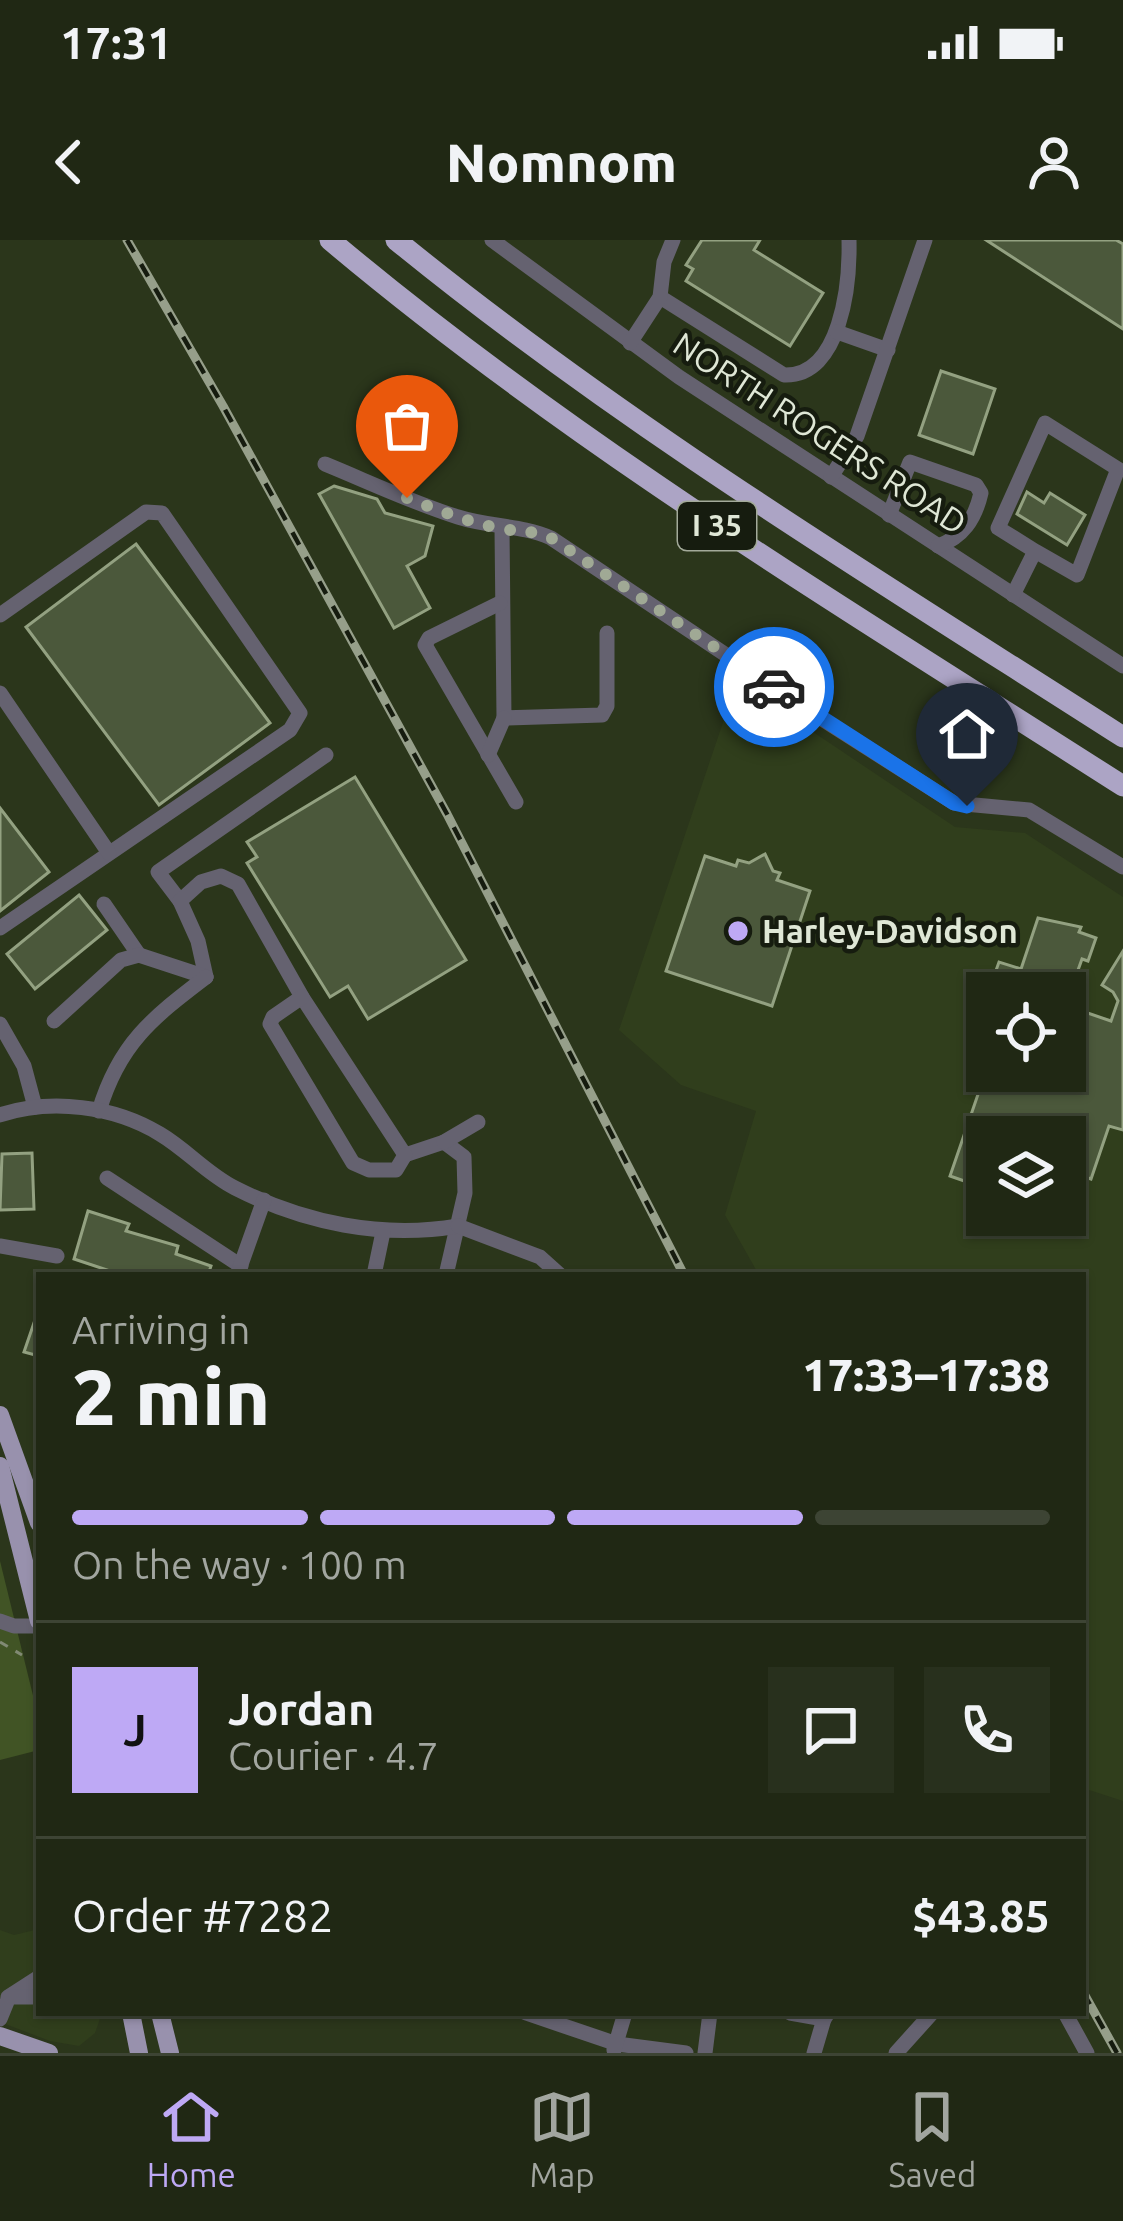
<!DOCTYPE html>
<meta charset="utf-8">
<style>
:root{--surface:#202814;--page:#28301d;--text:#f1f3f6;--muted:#a2a6a0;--line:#3d4434;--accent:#bea9f5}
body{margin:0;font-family:Ubuntu,sans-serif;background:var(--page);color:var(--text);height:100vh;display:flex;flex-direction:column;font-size:45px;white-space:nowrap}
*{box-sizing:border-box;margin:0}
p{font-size:39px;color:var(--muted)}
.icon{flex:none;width:66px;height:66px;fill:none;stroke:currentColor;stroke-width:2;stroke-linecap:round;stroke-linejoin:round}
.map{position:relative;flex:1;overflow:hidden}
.sheet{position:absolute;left:36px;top:1032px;width:1050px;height:744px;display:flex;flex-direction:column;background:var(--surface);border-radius:0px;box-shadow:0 3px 9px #0004,0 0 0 3px var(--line)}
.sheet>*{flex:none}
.controls{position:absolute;left:966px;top:732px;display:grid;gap:24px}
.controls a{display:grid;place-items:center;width:120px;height:120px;border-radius:0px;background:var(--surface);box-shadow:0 3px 9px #0004,0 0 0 3px var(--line);font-size:60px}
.pin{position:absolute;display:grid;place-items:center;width:102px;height:102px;color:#fff;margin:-123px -51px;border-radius:50% 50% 50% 0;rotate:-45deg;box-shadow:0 0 12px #0007}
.pin .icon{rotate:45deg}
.courier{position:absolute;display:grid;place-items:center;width:120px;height:120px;margin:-60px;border:9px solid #1a73e8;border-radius:50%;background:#fff;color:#222;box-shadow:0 3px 15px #0007}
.overview em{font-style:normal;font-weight:800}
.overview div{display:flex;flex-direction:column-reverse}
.overview{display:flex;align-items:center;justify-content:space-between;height:204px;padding:0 36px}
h1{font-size:78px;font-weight:800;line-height:90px}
.bar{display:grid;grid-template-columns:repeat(4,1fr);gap:18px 12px;align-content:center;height:144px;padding:0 36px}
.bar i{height:15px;border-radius:9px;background:var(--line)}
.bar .active{background:var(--accent)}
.bar p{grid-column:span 4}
.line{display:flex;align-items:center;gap:30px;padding:0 36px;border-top:3px solid var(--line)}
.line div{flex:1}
.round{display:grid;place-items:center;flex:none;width:126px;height:126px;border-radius:0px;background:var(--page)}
.status{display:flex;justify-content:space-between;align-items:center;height:84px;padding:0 60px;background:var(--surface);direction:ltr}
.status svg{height:33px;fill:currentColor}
header{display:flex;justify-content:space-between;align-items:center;height:156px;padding:0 36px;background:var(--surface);font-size:54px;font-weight:800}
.dock{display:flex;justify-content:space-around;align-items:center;height:168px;border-top:3px solid var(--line);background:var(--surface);font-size:33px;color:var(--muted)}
.dock a{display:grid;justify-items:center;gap:6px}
.dock .active{color:var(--accent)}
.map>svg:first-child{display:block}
</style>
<div class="status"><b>17:31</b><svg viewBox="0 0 49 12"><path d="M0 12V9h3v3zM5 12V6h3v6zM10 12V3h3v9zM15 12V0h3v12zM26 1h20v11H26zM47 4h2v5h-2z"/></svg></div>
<header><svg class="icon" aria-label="back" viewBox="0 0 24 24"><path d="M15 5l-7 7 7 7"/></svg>Nomnom<svg class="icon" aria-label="person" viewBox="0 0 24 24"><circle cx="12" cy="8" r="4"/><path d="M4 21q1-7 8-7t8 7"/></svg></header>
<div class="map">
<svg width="1123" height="1813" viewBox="0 0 1123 1813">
<rect width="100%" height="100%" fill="#2b361b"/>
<g fill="#303e1c" fill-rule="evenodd">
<path d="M737,441L955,587L1025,593L1123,657V1561L1083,1548V1035H759L725,975L756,871L681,845L619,790ZM987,753H1065V831H987ZM987,897H1065V975H987Z"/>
<polygon points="39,1689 39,1773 102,1773 95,1793 79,1806 50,1801 0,1782 0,1690 14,1695"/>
</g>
<polygon fill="#415425" points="0,1321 39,1480 39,1510 0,1520"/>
<g fill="#4b583b" stroke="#93a181" stroke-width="3">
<polygon points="702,0 760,0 754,10 823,53 790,106 686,41 693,29 686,25"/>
<polygon points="986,0 1116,0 1123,4 1123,89"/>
<polygon points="941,131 995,149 973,214 919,195"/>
<polygon points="334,246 377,259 385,273 433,286 425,316 407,326 430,368 394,388 319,254"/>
<polygon points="1027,252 1044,263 1050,253 1085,275 1067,305 1017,274"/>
<polygon points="136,304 270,483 159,565 26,387"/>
<polygon points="355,537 466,720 368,779 348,746 330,757 247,623 257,617 247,602"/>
<polygon points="0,568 49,632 0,671"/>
<polygon points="765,614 773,631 780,633 777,640 810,651 772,766 666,731 705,616 736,626 738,620 749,623"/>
<polygon points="79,655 107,690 35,749 7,714"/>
<polygon points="1038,678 1081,687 1079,692 1096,698 1088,721 1082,719 1072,747 1080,749 1073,768 1111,781 1118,761 1113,752 1102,745 1123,711 1123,890 1109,886 1091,939 1065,930 1065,897 987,897 987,949 950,936 986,831 1065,831 1065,753 988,753 999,722 1021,729"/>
<polygon points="985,763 987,763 987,800 974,795"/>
<polygon points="32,913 34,969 0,970 2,914"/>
<polygon points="88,971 129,984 126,991 178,1006 176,1014 211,1026 208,1035 112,1035 113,1032 74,1019"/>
<polygon points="37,1074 39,1074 39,1116 24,1112"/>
</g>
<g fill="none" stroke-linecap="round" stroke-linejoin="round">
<polyline stroke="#818a74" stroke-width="3" stroke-dasharray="9 9" stroke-linecap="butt" points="0,1402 22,1415"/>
<g stroke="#656270" stroke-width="15">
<polyline points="492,0 679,137 1123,426"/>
<path d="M660,57L784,135C841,137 850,44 849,0"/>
<polyline points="837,92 888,110"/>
<polyline points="630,103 660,57 664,22 673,0"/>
<path d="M325,224C369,242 413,263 458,277C489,287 522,285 551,298L822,479L954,563L1029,570L1123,627"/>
<polyline points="831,237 857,196 925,0"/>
<path d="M889,275L910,222L976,245L981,253C975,279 963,297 938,306"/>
<polyline points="502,289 504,478 602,475 607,466 607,393"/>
<polyline points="1013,355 1035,311 998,288 1045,183 1118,229 1077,335 1035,311"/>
<polyline points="500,363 429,398 425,405 516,562"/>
<polyline points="0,375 146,272 162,273 300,473 290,490 0,688"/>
<polyline points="0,453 109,613"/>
<polyline points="488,515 504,478"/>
<polyline points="180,661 158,632 326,515"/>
<polyline points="104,664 139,715"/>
<polyline points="206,737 198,701 180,661 201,642 221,636 238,644 302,757 405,915 444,902 464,917 465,953 446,1035"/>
<polyline points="302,757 273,777 270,784 353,923 369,930 396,930 405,915"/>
<polyline points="54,781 121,720 139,715 206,737"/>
<polyline points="0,784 24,826 35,867"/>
<path d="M99,871C119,804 152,778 206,737"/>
<path d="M0,875C51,858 114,866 160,894C187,910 207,934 235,948C304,983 382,999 458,986"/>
<polyline points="444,902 478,882"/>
<polyline points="107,938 241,1026"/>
<polyline points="458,986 540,1017 560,1035"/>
<polyline points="0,1006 57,1016"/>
<polyline points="239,1030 264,960"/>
<polyline points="374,1035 383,992"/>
<polyline points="0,1381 14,1386 39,1386"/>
<polyline points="8,1757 39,1737"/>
<polyline points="526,1773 617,1804 686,1813"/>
<polyline points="790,1773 824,1779 828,1773"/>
<polyline points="1065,1773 1087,1813"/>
<polyline points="0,1779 9,1757 39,1757"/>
<polyline points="614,1810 625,1773"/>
<polyline points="705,1813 710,1773"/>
<polyline points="814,1813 824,1779"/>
<polyline points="896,1813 932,1773"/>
</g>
<g stroke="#9891ad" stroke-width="18">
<polyline points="0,1175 39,1283"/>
<polyline points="0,1226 39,1381"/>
<polyline points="131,1773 139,1813"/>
<polyline points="160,1773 170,1813"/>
<polyline points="0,1796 49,1813"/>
</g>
<g stroke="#aca4c5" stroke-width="21">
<path d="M330,0C576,207 853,373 1123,546"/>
<path d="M396,0C624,186 875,338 1123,497"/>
</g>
<g stroke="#969f8a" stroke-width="9">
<g id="rail">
<polyline points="127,0 223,166 447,574 684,1035"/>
<polyline points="1083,1752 1117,1813"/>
</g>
</g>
<use href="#rail" stroke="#161c0f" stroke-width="4.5" stroke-dasharray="14" stroke-linecap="butt"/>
</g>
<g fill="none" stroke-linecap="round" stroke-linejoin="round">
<path stroke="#a0a995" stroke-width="12" stroke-dasharray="0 21.6" d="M407,258C438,270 470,283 503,289C521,292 533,290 551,298L774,447"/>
<polyline stroke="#1a73e8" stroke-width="15" points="774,447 954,563 967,566"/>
</g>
<circle fill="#bea9f5" stroke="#161c0f" stroke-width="4.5" cx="738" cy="691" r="12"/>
<g text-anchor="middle" stroke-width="9" stroke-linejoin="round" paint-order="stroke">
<rect fill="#161c0f" stroke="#a3aa9a" stroke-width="3" x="678" y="262" width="78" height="48" rx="9"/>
<g font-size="30" font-weight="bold" fill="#dfe7d6">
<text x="717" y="296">I 35</text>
</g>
<g font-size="33" fill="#dfe7d6" stroke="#161c0f">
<text transform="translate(820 193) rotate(33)" y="12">NORTH ROGERS ROAD</text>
</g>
<g font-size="33" font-weight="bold" fill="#dfe7d6" stroke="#161c0f" text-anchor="start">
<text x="762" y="703">Harley-Davidson</text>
</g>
</g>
</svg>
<div class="controls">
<a><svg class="icon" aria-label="locate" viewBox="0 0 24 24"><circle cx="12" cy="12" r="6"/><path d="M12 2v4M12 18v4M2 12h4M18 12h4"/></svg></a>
<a><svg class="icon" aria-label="layers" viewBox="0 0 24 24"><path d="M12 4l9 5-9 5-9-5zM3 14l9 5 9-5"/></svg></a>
</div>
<div class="pin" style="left:407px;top:258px;background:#ea580c"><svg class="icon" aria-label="bag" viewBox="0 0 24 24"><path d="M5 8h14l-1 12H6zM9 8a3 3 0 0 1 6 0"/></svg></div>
<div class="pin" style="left:967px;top:566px;background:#1f2937"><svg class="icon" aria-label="home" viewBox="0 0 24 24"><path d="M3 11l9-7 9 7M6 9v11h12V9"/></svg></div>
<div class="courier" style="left:774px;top:447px"><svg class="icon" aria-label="car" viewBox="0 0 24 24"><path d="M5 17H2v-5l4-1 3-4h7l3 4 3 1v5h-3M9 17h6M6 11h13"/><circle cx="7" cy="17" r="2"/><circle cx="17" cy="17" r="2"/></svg></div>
<section class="sheet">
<div class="overview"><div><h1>2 min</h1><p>Arriving in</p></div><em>17:33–17:38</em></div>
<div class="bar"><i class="active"></i><i class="active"></i><i class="active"></i><i></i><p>On the way · 100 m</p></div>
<div class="line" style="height:216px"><b class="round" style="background:var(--accent);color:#111">J</b><div><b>Jordan</b><p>Courier · 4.7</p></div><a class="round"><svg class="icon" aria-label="chat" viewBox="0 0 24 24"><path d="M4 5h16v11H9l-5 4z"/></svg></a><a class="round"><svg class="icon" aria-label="phone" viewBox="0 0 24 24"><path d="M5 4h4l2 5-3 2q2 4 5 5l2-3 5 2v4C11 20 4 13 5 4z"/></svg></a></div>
<div class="line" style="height:156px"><div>Order #7282</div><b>$43.85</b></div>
</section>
</div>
<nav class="dock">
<a class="active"><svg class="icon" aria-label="home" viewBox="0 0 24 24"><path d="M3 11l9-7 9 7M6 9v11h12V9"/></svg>Home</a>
<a><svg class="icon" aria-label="map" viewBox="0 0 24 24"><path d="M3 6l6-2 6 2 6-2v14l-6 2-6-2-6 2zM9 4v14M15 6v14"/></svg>Map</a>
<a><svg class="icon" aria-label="saved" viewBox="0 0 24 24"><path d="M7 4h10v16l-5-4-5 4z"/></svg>Saved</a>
</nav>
